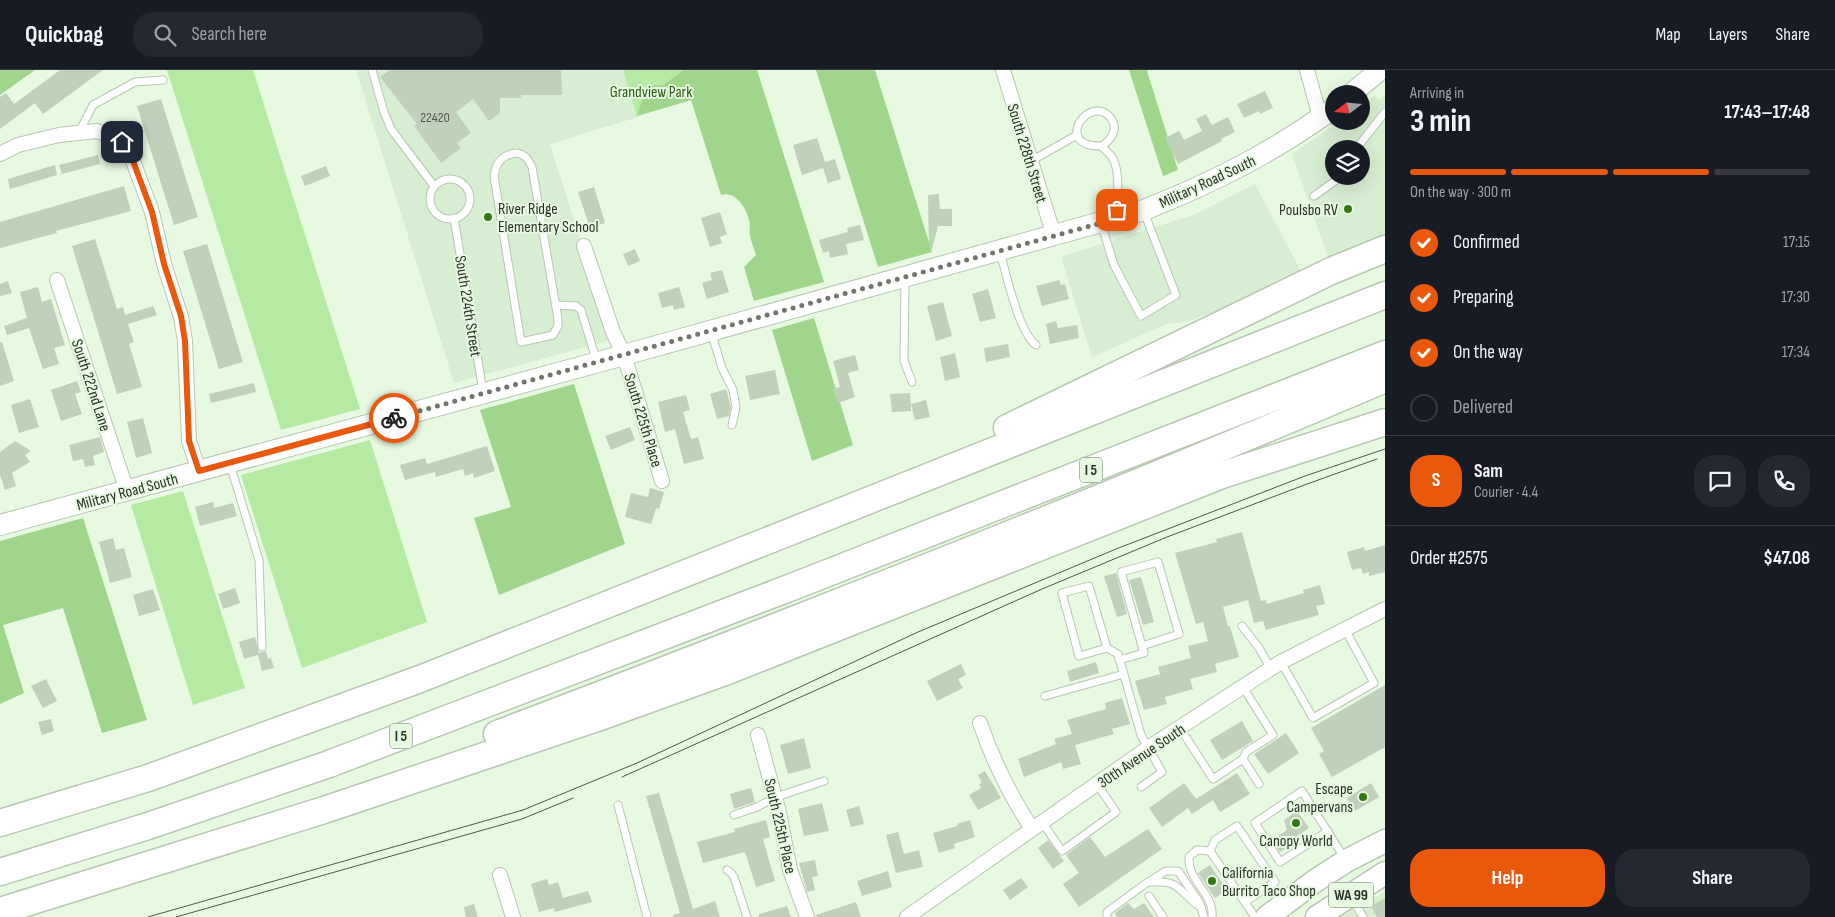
<!DOCTYPE html>
<meta charset="utf-8">
<style>
:root{--surface:#171b24;--page:#242831;--text:#f1f3f6;--muted:#9ea1a6;--line:#363941;--accent:#ea580c}
body{margin:0;font-family:"Sofia Sans Condensed",sans-serif;background:var(--page);color:var(--text);height:100vh;display:flex;flex-direction:column;font-size:19px;white-space:nowrap}
*{box-sizing:border-box;margin:0}
p{font-size:16px;color:var(--muted)}
.icon{flex:none;width:28px;height:28px;fill:none;stroke:currentColor;stroke-width:2;stroke-linecap:round;stroke-linejoin:round}
.map{position:relative;flex:1;overflow:hidden}
.sheet{display:flex;flex-direction:column;background:var(--surface);width:450px}
.sheet>*{flex:none}
.needle{width:32px;rotate:254deg}
.fabs{position:absolute;left:1325px;top:15px;display:grid;gap:10px}
.fabs a{display:grid;place-items:center;width:45px;height:45px;border-radius:50%;background:var(--surface);box-shadow:0 5px 20px #0002;font-size:25px}
.pin{position:absolute;display:grid;place-items:center;width:42px;height:42px;color:#fff;margin:-21px;border-radius:10px;box-shadow:0 2px 8px #0006}
.courier{position:absolute;display:grid;place-items:center;width:50px;height:50px;margin:-25px;border:4px solid #ea580c;border-radius:50%;background:#fff;color:#222;box-shadow:0 1px 6px #0007}
.head em{font-style:normal;font-weight:700}
.head div{display:flex;flex-direction:column-reverse}
.head{display:flex;align-items:center;justify-content:space-between;height:85px;padding:0 25px}
h1{font-size:32px;font-weight:700;line-height:38px}
.bar{display:grid;grid-template-columns:repeat(4,1fr);gap:8px 5px;align-content:center;height:60px;padding:0 25px}
.bar i{height:6px;border-radius:4px;background:var(--line)}
.bar .on{background:var(--accent)}
.bar p{grid-column:span 4}
.line{display:flex;align-items:center;gap:12px;padding:0 25px;border-top:1px solid var(--line)}
.line div{flex:1}
.round{display:grid;place-items:center;flex:none;width:52px;height:52px;border-radius:20px;background:var(--page)}
ol{padding:0 25px;list-style:none}
li{display:flex;align-items:center;gap:15px;height:55px}
li p{margin-inline-start:auto}
li .icon{padding:5px;border-radius:50%;background:var(--accent);color:#fff;stroke-width:4}
li:last-child{color:var(--muted)}
li i{width:28px;height:28px;border:2px solid var(--line);border-radius:50%}
.cta{display:flex;gap:10px;margin-top:auto;padding:10px 25px}
.cta a{flex:1;height:58px;border-radius:20px;background:var(--accent);color:#fff;font-size:20px;font-weight:700;line-height:58px;text-align:center}
.cta a+a{background:var(--page);color:var(--text)}
header{display:flex;align-items:center;gap:30px;box-sizing:border-box;height:70px;padding:0 25px;background:var(--surface);border-bottom:1px solid var(--line)}
header strong{font-size:24px}
nav{display:flex;gap:28px;margin-inline-start:auto;font-size:18px}
.search{width:350px;height:45px;background:var(--page);display:flex;align-items:center;gap:12px;box-sizing:border-box;padding:0 18px;border-radius:20px;color:var(--muted);font-size:19px}
main{display:flex;flex:1;min-height:0}
.map>svg:first-child{display:block}
</style>
<header>
<strong>Quickbag</strong>
<div class="search"><svg class="icon" aria-label="search" viewBox="0 0 24 24"><circle cx="10" cy="10" r="6"/><path d="M15 15l6 6"/></svg>Search here</div>
<nav><a>Map</a><a>Layers</a><a>Share</a></nav>
</header>
<main>
<div class="map">
<svg width="1385" height="847" viewBox="0 0 1385 847">
<rect width="100%" height="100%" fill="#e8f9e2"/>
<g fill="#d8eed2" fill-rule="evenodd">
<polygon points="356,0 623,0 638,47 550,74 612,270 454,313"/>
<path d="M1376,25L1378,31L1385,25V171L1329,190L1292,84L1340,51H1361V36ZM1334,79H1361V106H1334Z"/>
<polygon points="1255,114 1302,203 1224,238 1187,252 1167,254 1092,287 1061,187 1196,144"/>
<polygon points="1385,821 1385,847 1341,847 1351,841"/>
</g>
<g fill="#b4eaa2">
<polygon points="167,0 253,0 360,339 281,360"/>
<polygon points="623,0 715,0 722,21 637,46"/>
<polygon points="370,370 427,552 302,598 241,405"/>
<polygon points="183,421 245,618 193,635 131,435"/>
</g>
<g fill="#9fd68c">
<polygon points="0,0 35,0 0,25"/>
<path d="M684,0H757L824,212L754,231L744,197L756,185C754,178 751,172 750,165C749,161 750,157 750,153C747,139 736,120 721,125L691,30L637,46L647,16L663,15Z"/>
<polygon points="816,0 875,0 932,182 878,197"/>
<polygon points="1129,0 1149,0 1147,1 1178,100 1163,106"/>
<polygon points="814,248 853,375 812,391 772,260"/>
<polygon points="574,314 625,474 499,525 474,448 511,437 480,340"/>
<polygon points="83,448 147,650 102,663 63,538 3,555 24,623 0,634 0,471"/>
</g>
<g fill="#c0d0bb">
<polygon points="60,0 103,0 43,44 35,33 0,59 0,27 6,23 14,34"/>
<polygon points="390,0 561,0 562,25 521,25 521,28 500,28 500,43 489,51 473,29 456,42 471,63 457,73 461,78 441,93 414,56 417,54 380,7"/>
<polygon points="1265,21 1273,38 1260,44 1259,41 1244,48 1237,34"/>
<polygon points="161,29 198,147 174,155 137,36"/>
<polygon points="1206,44 1212,55 1228,47 1235,62 1221,69 1222,71 1178,94 1165,68 1179,61 1184,70 1202,61 1196,49"/>
<polygon points="817,68 825,92 835,89 841,109 828,113 823,98 802,105 793,75"/>
<polygon points="98,85 100,94 62,104 59,95"/>
<polygon points="55,95 57,105 10,119 8,109"/>
<polygon points="326,96 330,106 305,116 301,106"/>
<polygon points="124,116 131,141 56,161 57,163 0,178 0,152"/>
<polygon points="594,117 605,153 590,158 578,122"/>
<polygon points="939,124 940,139 952,139 952,156 938,156 932,179 929,178 928,125"/>
<polygon points="720,142 727,164 720,167 722,173 710,177 701,148"/>
<polygon points="860,155 864,170 846,174 848,184 830,188 829,181 823,183 819,170 848,162 847,158"/>
<polygon points="95,169 117,239 123,237 125,245 153,236 157,245 128,254 134,272 129,274 142,317 117,324 72,176"/>
<polygon points="207,174 243,292 219,299 183,181"/>
<polygon points="635,179 640,191 628,196 623,184"/>
<polygon points="722,200 729,222 707,229 702,213 712,210 710,203"/>
<polygon points="1059,210 1061,215 1065,214 1069,229 1042,236 1036,216"/>
<polygon points="8,211 12,223 0,226 0,214"/>
<polygon points="38,217 42,232 51,229 65,275 54,278 59,294 43,299 29,258 7,265 4,256 27,248 20,222"/>
<polygon points="679,217 685,237 674,240 673,235 662,238 658,223"/>
<polygon points="988,219 996,248 980,252 972,224"/>
<polygon points="943,232 952,266 936,271 927,236"/>
<polygon points="1056,251 1058,258 1077,255 1079,268 1050,274 1046,254"/>
<polygon points="0,272 2,272 14,311 0,316"/>
<polygon points="1008,274 1010,287 986,292 984,278"/>
<polygon points="955,283 960,307 945,311 940,287"/>
<polygon points="855,285 859,300 848,303 855,327 838,333 833,319 840,317 833,291"/>
<polygon points="775,300 780,324 750,330 745,306"/>
<polygon points="77,311 81,322 75,324 82,344 61,351 51,320"/>
<polygon points="254,313 256,322 211,333 209,324"/>
<polygon points="726,319 731,337 729,346 717,349 710,324"/>
<polygon points="910,323 911,341 892,342 890,324"/>
<polygon points="686,325 690,340 683,342 691,369 698,367 704,389 684,394 675,359 665,362 658,332"/>
<polygon points="30,329 39,357 19,363 11,335"/>
<polygon points="926,330 930,347 915,350 911,334"/>
<polygon points="143,348 152,383 136,388 127,352"/>
<polygon points="630,357 635,370 611,380 605,366"/>
<polygon points="100,367 104,382 93,386 95,395 85,397 83,389 73,391 69,375"/>
<polygon points="15,371 31,381 25,385 30,392 12,403 16,416 5,420 0,405 0,382"/>
<polygon points="487,376 495,401 474,408 473,403 465,406 463,399 436,407 435,402 405,410 400,395 425,388 427,394"/>
<polygon points="650,418 664,422 659,439 656,438 651,454 625,447 631,423 648,427"/>
<polygon points="213,432 214,438 233,433 237,446 200,456 195,437"/>
<polygon points="1242,462 1261,531 1266,530 1267,534 1304,523 1303,520 1320,515 1325,534 1316,536 1319,545 1266,560 1263,551 1254,553 1248,530 1223,537 1228,556 1230,556 1239,587 1215,594 1217,602 1190,609 1193,619 1165,627 1167,634 1144,640 1135,611 1160,604 1158,597 1191,588 1188,576 1208,571 1203,552 1196,554 1175,483 1217,472 1216,469"/>
<polygon points="113,468 116,480 124,478 132,507 110,513 99,472"/>
<polygon points="1385,475 1385,502 1369,506 1369,502 1363,504 1361,498 1352,500 1347,482 1364,477 1365,481"/>
<polygon points="1116,503 1127,544 1117,547 1104,506"/>
<polygon points="1141,507 1154,552 1143,555 1129,510"/>
<polygon points="235,518 240,533 223,539 218,524"/>
<polygon points="153,519 160,540 139,546 133,525"/>
<polygon points="255,567 259,583 266,581 268,589 271,588 274,598 262,601 258,585 244,589 239,572"/>
<polygon points="1096,592 1099,603 1070,612 1067,601"/>
<polygon points="961,594 966,605 958,609 963,618 937,631 927,611"/>
<polygon points="46,609 57,631 43,638 31,616"/>
<polygon points="1385,615 1385,677 1332,707 1319,684 1324,681 1311,658"/>
<polygon points="1122,628 1130,654 1112,659 1114,664 1075,675 1081,694 1063,699 1061,692 1024,707 1018,689 1056,674 1054,669 1072,664 1067,650 1106,639 1105,633"/>
<polygon points="51,649 54,661 42,665 38,652"/>
<polygon points="1242,651 1253,671 1222,690 1210,670"/>
<polygon points="1286,663 1299,683 1268,704 1254,684"/>
<polygon points="804,668 811,698 788,704 780,675"/>
<polygon points="985,701 1001,728 978,740 969,725 981,718 979,714 982,713 978,705"/>
<polygon points="1237,703 1250,724 1220,742 1213,730 1192,744 1188,738 1162,757 1149,738 1184,713 1196,729"/>
<polygon points="1371,713 1379,727 1355,741 1347,728"/>
<polygon points="751,718 755,732 734,739 730,724"/>
<polygon points="659,723 693,839 715,831 720,847 674,847 673,845 680,843 646,726"/>
<polygon points="822,733 829,761 804,766 798,739"/>
<polygon points="859,736 864,754 851,757 846,740"/>
<polygon points="1297,741 1309,758 1291,770 1293,773 1280,782 1272,770 1287,760 1284,750"/>
<polygon points="766,750 770,767 763,769 775,811 756,817 745,782 703,793 697,772 735,762 734,759"/>
<polygon points="970,750 975,767 954,774 955,778 939,783 933,763 957,756 957,754"/>
<polygon points="1148,759 1162,779 1079,837 1063,814 1079,803 1066,785 1090,767 1105,787"/>
<polygon points="898,762 904,784 919,780 923,797 896,803 886,765"/>
<polygon points="1048,770 1064,791 1053,799 1038,778"/>
<polygon points="815,790 818,806 812,807 815,820 807,822 799,793"/>
<polygon points="1210,795 1227,820 1215,828 1198,803"/>
<polygon points="888,801 892,817 862,826 857,811"/>
<polygon points="1021,808 1028,817 1010,830 1003,820"/>
<polygon points="547,809 549,815 558,812 563,828 588,821 592,832 555,842 554,838 539,842 531,814"/>
<polygon points="1385,828 1385,847 1377,847 1371,836"/>
<polygon points="856,832 861,847 817,847 816,845"/>
<polygon points="1128,833 1134,839 1144,833 1154,847 1117,847 1115,843"/>
<polygon points="474,834 478,847 466,847 464,837"/>
<polygon points="787,836 791,847 759,847 759,844"/>
</g>
<g fill="none" stroke-linecap="round" stroke-linejoin="round">
<g stroke="#b7c7b2" stroke-width="9">
<g id="service">
<polyline points="372,0 384,42 391,59 434,116"/>
<polyline points="79,62 93,35 135,12 163,10"/>
<path d="M1102,77C1110,69 1119,61 1112,50C1096,24 1060,62 1086,74C1091,76 1097,76 1102,76V77C1106,81 1111,84 1113,89C1120,101 1118,131 1116,145"/>
<polyline points="1356,79 1385,42"/>
<path d="M516,83C525,84 528,89 532,97L558,249V256L553,265L521,272L494,106C496,92 502,85 516,83Z"/>
<polyline points="1031,91 1077,65"/>
<circle cx="450" cy="129" r="20"/>
<polyline points="1314,126 1342,106"/>
<polyline points="454,148 483,321"/>
<polyline points="1101,153 1114,195 1141,246 1176,225 1144,142"/>
<path d="M1000,182C1006,203 1019,263 1036,275"/>
<polyline points="905,208 904,291 912,312"/>
<polyline points="556,235 576,236 581,240 597,292"/>
<polyline points="711,261 722,298 733,320 736,337 732,355"/>
<polyline points="230,394 259,490 262,577"/>
<polyline points="1242,556 1259,578 1271,599"/>
<polyline points="1107,578 1079,586 1062,523 1089,516 1107,578 1118,584 1141,665 1162,702 1141,717"/>
<polyline points="1119,590 1144,583 1121,502 1158,492 1179,564 1142,576"/>
<polyline points="1281,592 1313,648 1374,613 1345,559"/>
<polyline points="1045,626 1124,604"/>
<polyline points="1180,658 1213,709 1243,689 1246,682 1273,665 1243,617"/>
<polyline points="1243,689 1259,714"/>
<polyline points="618,735 647,847"/>
<polyline points="734,745 757,737 776,727 824,711"/>
<polyline points="1042,752 1062,781 1116,742 1097,714"/>
<polyline points="1328,761 1280,792 1255,753 1302,721 1345,789"/>
<polyline points="1210,781 1215,770 1237,756 1275,812 1245,832"/>
<path d="M1210,781L1197,780L1189,787C1187,811 1215,824 1212,847"/>
<polyline points="1210,781 1255,847"/>
<polyline points="727,800 731,803 734,807 747,847"/>
<path d="M1151,812C1182,809 1180,825 1201,837"/>
<polyline points="1149,826 1163,847"/>
<polyline points="1352,827 1363,847"/>
<polyline points="1107,847 1107,842 1145,814 1166,801 1178,801 1199,832 1204,847"/>
</g>
</g>
<g stroke="#b7c7b2" stroke-width="16">
<g id="minor">
<polyline points="1003,0 1054,166"/>
<polyline points="1307,0 1320,47"/>
<polyline points="0,84 18,75 59,65 96,61 114,66 123,72 130,83 152,142 164,194 181,247 185,271 189,371 199,401"/>
<polyline points="584,176 613,262 624,285 662,411"/>
<polyline points="57,210 127,421"/>
<path d="M980,653C993,691 1010,725 1032,759"/>
<polyline points="758,665 779,742 790,800 807,847"/>
<polyline points="500,805 513,847"/>
<polyline points="907,847 1148,678 1281,592 1385,539"/>
</g>
</g>
<g stroke="#b7c7b2" stroke-width="22">
<g id="secondary">
<polyline points="1351,24 1380,0"/>
<path d="M0,455L624,285L1144,140C1214,112 1272,83 1334,38"/>
</g>
</g>
<g stroke="#b7c7b2" stroke-width="25">
<g id="primary">
<polyline points="1267,847 1315,811 1346,791 1385,771"/>
<polyline points="1317,847 1385,803"/>
</g>
</g>
<g stroke="#b7c7b2" stroke-width="29">
<g id="motorway">
<polyline points="1007,358 1331,201 1385,179"/>
<path d="M497,664C795,551 1092,434 1385,309"/>
<polyline points="0,753 148,708 420,609 1385,225"/>
<polyline points="0,802 148,756 329,694 797,515 1385,284"/>
<polyline points="0,841 324,740 600,647 730,600 1222,405 1385,352"/>
</g>
</g>
<use href="#service" stroke="#fff" stroke-width="7"/>
<use href="#minor" stroke="#fff" stroke-width="14"/>
<use href="#secondary" stroke="#fff" stroke-width="20"/>
<use href="#primary" stroke="#fff" stroke-width="22"/>
<use href="#motorway" stroke="#fff" stroke-width="26"/>
<g stroke="#4f574c" stroke-width="1">
<polyline points="622,707 1042,519 1167,467 1307,414 1377,389"/>
<polyline points="148,847 523,740 637,693 918,562 1116,479 1305,406 1385,379"/>
<polyline points="176,847 522,749 573,728"/>
</g>
</g>
<g fill="none" stroke-linecap="round" stroke-linejoin="round">
<polyline stroke="#6e786a" stroke-width="5" stroke-dasharray="0 9" points="394,348 1101,153 1116,148 1117,140"/>
<polyline stroke="#ea580c" stroke-width="6" points="122,72 130,83 152,142 164,194 181,246 185,271 189,371 199,401 394,348"/>
</g>
<g fill="#357716" stroke="#e8f9e2" stroke-width="2">
<circle cx="1348" cy="139" r="5"/>
<circle cx="488" cy="147" r="5"/>
<circle cx="1363" cy="727" r="5"/>
<circle cx="1296" cy="753" r="5"/>
<circle cx="1212" cy="811" r="5"/>
</g>
<g text-anchor="middle" stroke-width="4" stroke-linejoin="round" paint-order="stroke">
<g font-size="14" fill="#515a4e">
<text x="435" y="52">22420</text>
</g>
<g fill="#e8f9e2" stroke="#646e61" stroke-width="1">
<rect x="1080" y="387.5" width="22" height="25" rx="4"/>
<rect x="390" y="653.5" width="22" height="25" rx="4"/>
<rect x="1328.5" y="812.5" width="45" height="25" rx="4"/>
</g>
<g font-size="15" font-weight="bold" fill="#2c322a">
<text x="1091" y="405">I 5</text>
<text x="401" y="671">I 5</text>
<text x="1351" y="830">WA 99</text>
</g>
<g font-size="16" fill="#2a5d14" stroke="#e8f9e2">
<text x="651" y="27">Grandview Park</text>
</g>
<g font-size="16" fill="#2c322a" stroke="#e8f9e2">
<text transform="translate(1028 83) rotate(73)" y="6">South 228th Street</text>
<text transform="translate(1207 111) rotate(-25)" y="6">Military Road South</text>
<text transform="translate(469 236) rotate(81)" y="6">South 224th Street</text>
<text transform="translate(92 315) rotate(72)" y="6">South 222nd Lane</text>
<text transform="translate(644 350) rotate(73)" y="6">South 225th Place</text>
<text transform="translate(127 421) rotate(-15)" y="6">Military Road South</text>
<text transform="translate(1141 685) rotate(-34)" y="6">30th Avenue South</text>
<text transform="translate(781 756) rotate(77)" y="6">South 225th Place</text>
</g>
<g font-size="16" fill="#2c322a" stroke="#e8f9e2" text-anchor="start">
<text x="498" y="144">River Ridge<tspan x="498" dy="18">Elementary School</tspan></text>
<text x="1338" y="145" text-anchor="end">Poulsbo RV</text>
<text x="1353" y="724" text-anchor="end">Escape<tspan x="1353" dy="18">Campervans</tspan></text>
<text x="1296" y="776" text-anchor="middle">Canopy World</text>
<text x="1222" y="808">California<tspan x="1222" dy="18">Burrito Taco Shop</tspan></text>
</g>
</g>
</svg>
<div class="fabs">
<a><svg class="needle" viewBox="-14 -14 28 28"><path d="M0-13l5 13h-10z" fill="#e53935"/><path d="M0 13l5-13h-10z" fill="#9ea1a6"/></svg></a>
<a><svg class="icon" aria-label="layers" viewBox="0 0 24 24"><path d="M12 4l9 5-9 5-9-5zM3 14l9 5 9-5"/></svg></a>
</div>
<div class="pin" style="left:1117px;top:140px;background:#ea580c"><svg class="icon" aria-label="bag" viewBox="0 0 24 24"><path d="M5 8h14l-1 12H6zM9 8a3 3 0 0 1 6 0"/></svg></div>
<div class="pin" style="left:122px;top:72px;background:#1f2937"><svg class="icon" aria-label="home" viewBox="0 0 24 24"><path d="M3 11l9-7 9 7M6 9v11h12V9"/></svg></div>
<div class="courier" style="left:394px;top:348px"><svg class="icon" aria-label="bike" viewBox="0 0 24 24"><circle cx="6" cy="16" r="4"/><circle cx="18" cy="16" r="4"/><path d="M6 16l4-8h5l3 8M10 8l3 8H6M13 5h3"/></svg></div>
</div>
<section class="sheet">
<div class="head"><div><h1>3 min</h1><p>Arriving in</p></div><em>17:43–17:48</em></div>
<div class="bar"><i class="on"></i><i class="on"></i><i class="on"></i><i></i><p>On the way · 300 m</p></div>
<ol>
<li><svg class="icon" aria-label="check" viewBox="0 0 24 24"><path d="M5 12l5 5 9-10"/></svg>Confirmed<p>17:15</p></li>
<li><svg class="icon" aria-label="check" viewBox="0 0 24 24"><path d="M5 12l5 5 9-10"/></svg>Preparing<p>17:30</p></li>
<li><svg class="icon" aria-label="check" viewBox="0 0 24 24"><path d="M5 12l5 5 9-10"/></svg>On the way<p>17:34</p></li>
<li><i></i>Delivered</li>
</ol>
<div class="line" style="height:90px"><b class="round" style="background:var(--accent);color:#fff">S</b><div><b>Sam</b><p>Courier · 4.4</p></div><a class="round"><svg class="icon" aria-label="chat" viewBox="0 0 24 24"><path d="M4 5h16v11H9l-5 4z"/></svg></a><a class="round"><svg class="icon" aria-label="phone" viewBox="0 0 24 24"><path d="M5 4h4l2 5-3 2q2 4 5 5l2-3 5 2v4C11 20 4 13 5 4z"/></svg></a></div>
<div class="line" style="height:65px"><div>Order #2575</div><b>$47.08</b></div>
<div class="cta"><a>Help</a><a>Share</a></div>
</section>
</main>
